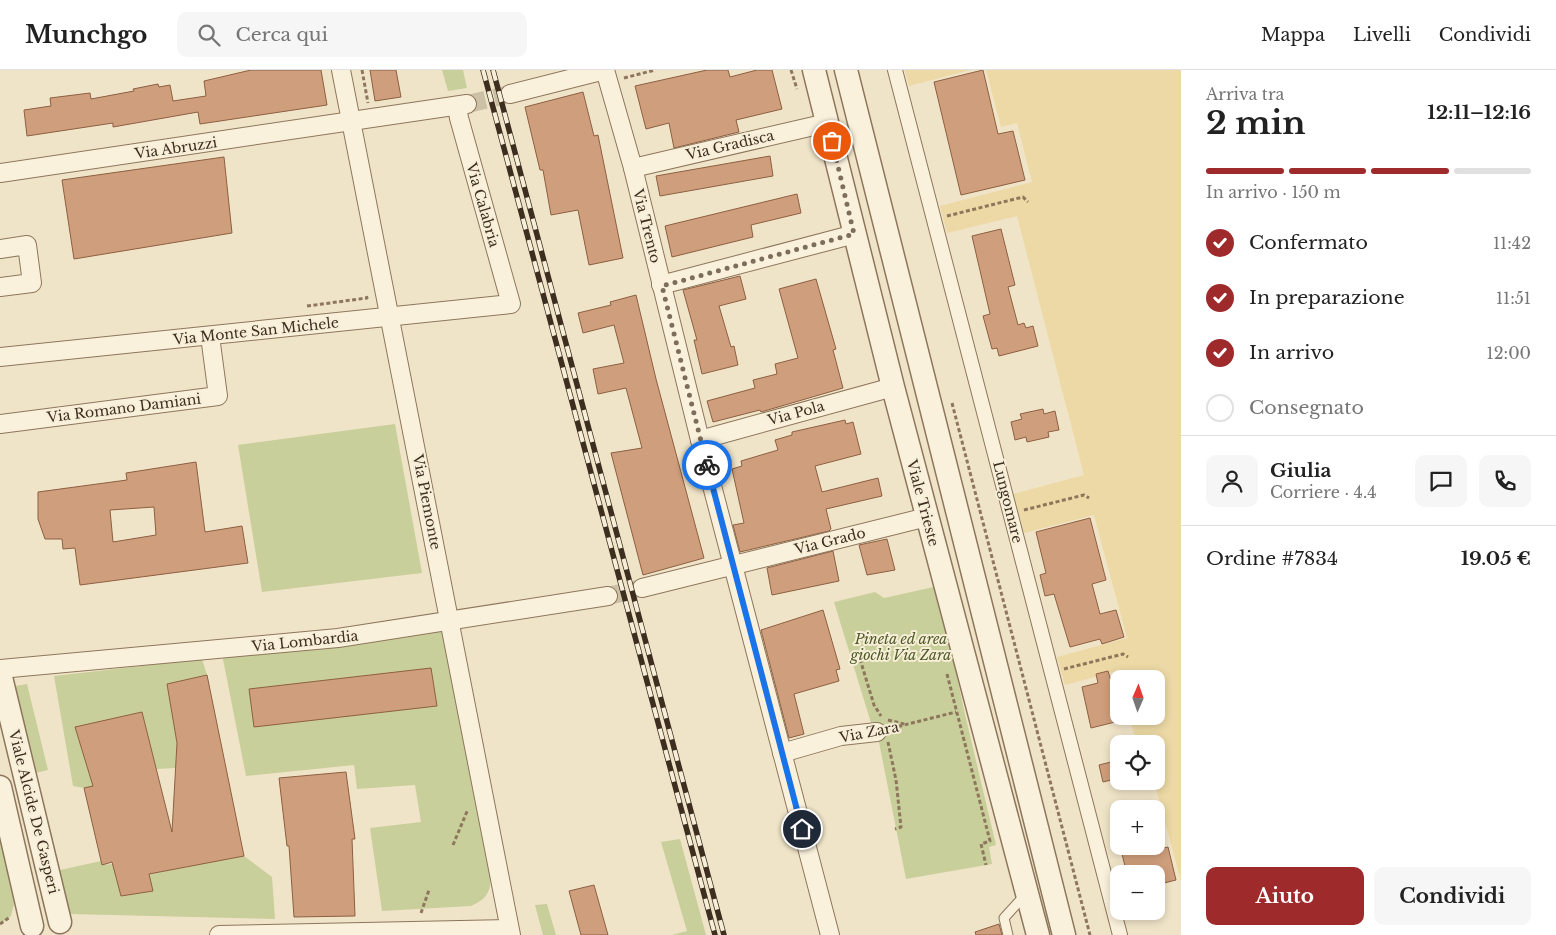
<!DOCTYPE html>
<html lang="it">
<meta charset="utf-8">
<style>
:root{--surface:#fff;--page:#f6f6f6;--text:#222;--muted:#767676;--line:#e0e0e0;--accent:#9e2a2b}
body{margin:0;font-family:"Libre Baskerville",serif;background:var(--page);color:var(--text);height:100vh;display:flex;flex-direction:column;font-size:19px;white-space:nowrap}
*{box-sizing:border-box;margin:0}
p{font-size:16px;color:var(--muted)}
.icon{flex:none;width:28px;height:28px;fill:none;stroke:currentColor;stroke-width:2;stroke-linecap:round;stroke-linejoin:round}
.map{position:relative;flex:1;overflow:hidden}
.details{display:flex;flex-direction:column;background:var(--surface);width:375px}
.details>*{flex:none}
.needle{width:32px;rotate:2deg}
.controls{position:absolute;left:1110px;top:600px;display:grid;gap:10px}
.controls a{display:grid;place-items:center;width:55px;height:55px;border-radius:10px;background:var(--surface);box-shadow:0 2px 8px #0003;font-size:25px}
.pin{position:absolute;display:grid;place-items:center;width:42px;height:42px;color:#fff;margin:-21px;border:2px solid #fff;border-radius:50%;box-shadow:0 1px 5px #0007}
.courier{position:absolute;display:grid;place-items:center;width:50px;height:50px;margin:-25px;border:4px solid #1a73e8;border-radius:50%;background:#fff;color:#222;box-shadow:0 1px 6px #0007}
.overview em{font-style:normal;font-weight:800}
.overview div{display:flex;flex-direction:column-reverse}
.overview{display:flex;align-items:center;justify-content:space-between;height:85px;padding:0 25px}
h1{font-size:32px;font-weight:800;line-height:38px}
.bar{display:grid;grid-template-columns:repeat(4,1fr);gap:8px 5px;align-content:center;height:60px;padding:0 25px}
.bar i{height:6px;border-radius:4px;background:var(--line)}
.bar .active{background:var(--accent)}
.bar p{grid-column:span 4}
.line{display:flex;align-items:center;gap:12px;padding:0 25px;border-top:1px solid var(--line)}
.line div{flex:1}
.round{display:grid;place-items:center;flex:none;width:52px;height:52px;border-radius:10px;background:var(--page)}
ol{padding:0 25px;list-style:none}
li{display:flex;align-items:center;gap:15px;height:55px}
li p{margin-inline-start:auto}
li .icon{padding:5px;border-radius:50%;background:var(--accent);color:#fff;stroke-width:4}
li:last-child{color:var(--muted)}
li i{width:28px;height:28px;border:2px solid var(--line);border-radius:50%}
.primary-button{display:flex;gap:10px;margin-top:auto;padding:10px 25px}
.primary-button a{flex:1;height:58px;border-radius:10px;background:var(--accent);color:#fff;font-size:20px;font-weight:800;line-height:58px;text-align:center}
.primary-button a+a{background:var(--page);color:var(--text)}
header{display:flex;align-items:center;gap:30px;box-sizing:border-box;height:70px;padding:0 25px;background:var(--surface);border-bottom:1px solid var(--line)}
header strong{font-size:24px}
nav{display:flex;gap:28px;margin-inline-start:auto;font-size:18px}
.search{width:350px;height:45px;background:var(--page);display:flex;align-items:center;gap:12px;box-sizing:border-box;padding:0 18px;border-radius:10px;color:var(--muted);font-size:19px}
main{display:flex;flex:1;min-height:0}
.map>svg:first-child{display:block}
</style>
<header>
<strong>Munchgo</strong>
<div class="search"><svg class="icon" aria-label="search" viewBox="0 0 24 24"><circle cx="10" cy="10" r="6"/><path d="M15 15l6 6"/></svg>Cerca qui</div>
<nav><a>Mappa</a><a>Livelli</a><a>Condividi</a></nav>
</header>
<main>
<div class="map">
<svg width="1181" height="865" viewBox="0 0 1181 865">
<rect width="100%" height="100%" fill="#f0e4c8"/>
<g fill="#c9cf9b">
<polygon points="442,0 463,0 467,18 448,21"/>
<polygon points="395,354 422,503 262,522 238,375"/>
<polygon points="938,516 964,640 996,775 989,777 992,794 906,809 877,662 871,653 834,532 875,522 884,528"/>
<path d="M443,559L491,808C490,824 485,830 471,836L382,841L370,758L421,752L415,715L357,719L354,695L246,706L221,579Z"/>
<polygon points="202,589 207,605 167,614 177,673 176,698 156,699 141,642 76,657 88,700 126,693 130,709 84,718 73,716 54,606"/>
<polygon points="27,614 48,700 36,703 15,616"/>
<polygon points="0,764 16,826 11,846 0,854"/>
<polygon points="680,769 706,865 672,865 687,861 661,772"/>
<polygon points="244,786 272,807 275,849 69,844 60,800 101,791 102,795 113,794 121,826 152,821 149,804"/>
<polygon points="547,834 556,865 543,865 535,835"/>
</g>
<g fill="#ecd9a5">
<polygon points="905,0 970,0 909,16"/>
<polygon points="986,0 1181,0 1181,811 1154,711 1156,711 1156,674 1137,674 1129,646 1156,646 1156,609 1119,609 1117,601 1065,615 1057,587 1127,568 1094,445 1024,463 1013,424 1084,405 1017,146 947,163 940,136 1032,112 1017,53 1001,57"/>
</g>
<g fill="#cf9f7d" stroke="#8d5f41" fill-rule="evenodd">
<polygon points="251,0 321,0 327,35 200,54 198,42 113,57 113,53 27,66 24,40 51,36 50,28 90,23 91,29 134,21 133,19 158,14 159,17 170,15 173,31 206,26 204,11"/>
<polygon points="370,0 396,0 401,27 375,31"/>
<polygon points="707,0 728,0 730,7 757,0 772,0 782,39 736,50 739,62 674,78 669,53 646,59 635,16"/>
<polygon points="983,0 998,64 1013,61 1025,110 961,125 934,12"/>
<polygon points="583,22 594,66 598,65 623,188 589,195 578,140 551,145 543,100 540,100 525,37"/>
<polygon points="770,86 773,106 660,126 656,106"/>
<polygon points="224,87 232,163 74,189 62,110"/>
<polygon points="797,124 801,143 751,155 753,167 672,187 665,156"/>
<polygon points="1001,159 1015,215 1008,217 1018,255 1024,253 1026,258 1033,256 1038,276 999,286 997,278 992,279 983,246 990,244 972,166"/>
<polygon points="740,206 746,229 719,236 731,277 734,276 738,295 702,304 694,270 697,270 683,220"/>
<polygon points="816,209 836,279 833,280 843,318 761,342 760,340 713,352 707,331 755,318 753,310 777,304 775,294 798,288 779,219"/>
<polygon points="636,225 656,309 704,488 643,505 611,383 642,378 626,318 598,324 593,299 624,293 614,255 583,263 578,243 611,235 610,232"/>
<polygon points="1043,339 1044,344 1055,341 1059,360 1048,362 1049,367 1027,372 1026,367 1015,370 1011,352 1022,349 1020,344"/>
<polygon points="845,350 846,354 853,352 861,384 815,396 822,422 878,408 882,426 826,439 831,459 829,461 740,482 733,455 744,453 732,399 742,396 741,391 778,380 775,370 792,365 792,362"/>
<path d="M196,392L205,462L242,456L248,493L80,515L75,478L63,479L62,469H45L38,449V422L127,410L126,403ZM154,437L156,465L113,472L110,440Z"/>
<polygon points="1090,448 1106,510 1092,514 1100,544 1116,540 1124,567 1102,574 1100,569 1070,577 1054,524 1045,526 1040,505 1046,503 1036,462"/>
<polygon points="887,469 895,500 867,505 859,475"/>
<polygon points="833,481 839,511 772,525 767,498"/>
<polygon points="823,540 840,599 836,600 839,611 794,624 804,664 789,668 761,560"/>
<polygon points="431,598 437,636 254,657 249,619"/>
<polygon points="1108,601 1119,637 1119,651 1091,658 1082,617 1098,613 1096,604"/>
<polygon points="207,605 244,786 149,804 153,821 121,826 112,792 102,795 84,718 93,716 75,657 142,642 172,762 177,673 167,614"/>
<polygon points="1119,690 1119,708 1103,712 1099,695"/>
<polygon points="346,702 355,769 352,769 355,846 294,847 289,776 287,776 279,708"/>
<polygon points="1120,776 1150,776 1151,781 1168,777 1176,810 1156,815 1156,804 1127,804"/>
<polygon points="594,815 608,865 581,865 569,821"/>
<polygon points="999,854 1002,865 976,865 975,862"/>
</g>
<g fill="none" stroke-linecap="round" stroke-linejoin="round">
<g stroke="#ccc0a6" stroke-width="18" stroke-dasharray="18 9" stroke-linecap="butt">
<polyline points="468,34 510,24"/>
<polyline points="608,526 642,518"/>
</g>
<g stroke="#8d765c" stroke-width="11">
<polyline id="service" points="1008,865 1004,848 1025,825"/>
</g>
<g stroke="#8d765c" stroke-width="16">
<polyline id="pedestrian" points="895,0 1120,865"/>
</g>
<g stroke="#8d765c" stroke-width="20">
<g id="minor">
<polyline points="341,0 511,865"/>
<polyline points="605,0 633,98 700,370 830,865"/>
<polyline points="510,24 605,0"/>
<polyline points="633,98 827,53"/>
<polyline points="0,103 467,34"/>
<polyline points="0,179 27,175 32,213 0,217"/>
<polyline points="661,215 855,164"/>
<polyline points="0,287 511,234 459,48 457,36"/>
<polyline points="0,354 218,326 210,266"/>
<polyline points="700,370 893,317"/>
<polyline points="642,518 927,447"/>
<polyline points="0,599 338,568 608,526"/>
<polyline points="782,683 841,666 877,662"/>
<polyline points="219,865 509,859"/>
</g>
</g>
<g stroke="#8d765c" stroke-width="25">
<g id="tertiary">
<polyline points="814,0 893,317 1038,865"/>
<polyline points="846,0 1064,865"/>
<polyline points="0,603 60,852"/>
<polyline points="0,717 32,856"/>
</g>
</g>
<g stroke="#8d765c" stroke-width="3" stroke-dasharray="4 2.5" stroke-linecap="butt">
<polyline points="362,0 368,33"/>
<polyline points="791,0 797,19"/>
<polyline points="624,8 655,0"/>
<polyline points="947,146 1023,127 1028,132"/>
<polyline points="307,236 367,228 366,225"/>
<polyline points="952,333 1090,865"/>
<polyline points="1024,440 1084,425 1089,428"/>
<polyline points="860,589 874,635 881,646"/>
<polyline points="1064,599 1123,584 1128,587"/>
<polyline points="947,604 990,771 981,774 986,795"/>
<polyline points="888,650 904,654"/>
<polyline points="892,658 956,642"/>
<polyline points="888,672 896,710 901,757 895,759"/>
<polyline points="453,775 468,739"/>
<polyline points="421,843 429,820"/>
<polyline points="0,854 10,847"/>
</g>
<use href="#service" stroke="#faf1dc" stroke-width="9"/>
<use href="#pedestrian" stroke="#faf1dc" stroke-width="14"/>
<use href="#minor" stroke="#faf1dc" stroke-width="18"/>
<use href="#tertiary" stroke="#faf1dc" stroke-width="22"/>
<g stroke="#3d2e20" stroke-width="5.5">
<g id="rail">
<polyline points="483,0 715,865"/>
<polyline points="493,0 724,865"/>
</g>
</g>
<use href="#rail" stroke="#f7eed8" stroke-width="4" stroke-dasharray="11" stroke-linecap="butt"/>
</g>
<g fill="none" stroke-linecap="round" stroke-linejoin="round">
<polyline stroke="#7c6e5b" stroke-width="5" stroke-dasharray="0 9" points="707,395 662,216 854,164 832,71"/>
<polyline stroke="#1a73e8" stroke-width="6" points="707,395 802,759"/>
</g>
<g text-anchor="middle" stroke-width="4" stroke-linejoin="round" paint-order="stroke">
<g font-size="14" fill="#3d2e20" stroke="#f7eed8">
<text transform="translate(730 75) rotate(-13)" y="5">Via Gradisca</text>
<text transform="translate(176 78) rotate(-8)" y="5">Via Abruzzi</text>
<text transform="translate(483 135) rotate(74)" y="5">Via Calabria</text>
<text transform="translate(647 156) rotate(76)" y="5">Via Trento</text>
<text transform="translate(256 261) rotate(-6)" y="5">Via Monte San Michele</text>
<text transform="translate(124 338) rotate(-7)" y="5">Via Romano Damiani</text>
<text transform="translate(796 343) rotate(-15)" y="5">Via Pola</text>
<text transform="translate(427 432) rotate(79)" y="5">Via Piemonte</text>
<text transform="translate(1008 432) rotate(76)" y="5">Lungomare</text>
<text transform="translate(923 433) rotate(75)" y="5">Viale Trieste</text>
<text transform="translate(830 471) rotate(-14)" y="5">Via Grado</text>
<text transform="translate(305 571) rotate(-6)" y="5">Via Lombardia</text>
<text transform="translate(869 662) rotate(-11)" y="5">Via Zara</text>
<text transform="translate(34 742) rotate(76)" y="5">Viale Alcide De Gasperi</text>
</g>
<g font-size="14" font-style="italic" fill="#4d5a26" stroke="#f7eed8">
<text x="901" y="574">Pineta ed area<tspan x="901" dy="16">giochi Via Zara</tspan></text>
</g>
</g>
</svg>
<div class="controls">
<a><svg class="needle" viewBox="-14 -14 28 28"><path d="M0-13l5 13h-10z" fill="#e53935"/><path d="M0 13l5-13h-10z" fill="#767676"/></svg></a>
<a><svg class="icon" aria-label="locate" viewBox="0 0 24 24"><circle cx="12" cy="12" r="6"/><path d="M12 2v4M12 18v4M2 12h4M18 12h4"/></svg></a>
<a>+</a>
<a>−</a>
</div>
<div class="pin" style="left:832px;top:71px;background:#ea580c"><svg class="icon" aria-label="bag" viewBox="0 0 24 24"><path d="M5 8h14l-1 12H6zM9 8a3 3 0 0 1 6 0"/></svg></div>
<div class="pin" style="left:802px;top:759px;background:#1f2937"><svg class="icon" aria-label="home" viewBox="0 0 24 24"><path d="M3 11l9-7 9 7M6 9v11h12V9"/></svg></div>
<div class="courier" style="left:707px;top:395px"><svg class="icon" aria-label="bike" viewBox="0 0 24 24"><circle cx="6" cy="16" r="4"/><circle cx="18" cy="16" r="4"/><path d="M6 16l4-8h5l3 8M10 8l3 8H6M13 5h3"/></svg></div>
</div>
<section class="details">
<div class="overview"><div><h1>2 min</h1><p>Arriva tra</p></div><em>12:11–12:16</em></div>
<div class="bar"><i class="active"></i><i class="active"></i><i class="active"></i><i></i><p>In arrivo · 150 m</p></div>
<ol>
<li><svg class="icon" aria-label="check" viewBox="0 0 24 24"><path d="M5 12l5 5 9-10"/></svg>Confermato<p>11:42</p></li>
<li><svg class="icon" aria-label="check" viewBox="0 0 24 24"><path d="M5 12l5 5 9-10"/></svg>In preparazione<p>11:51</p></li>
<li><svg class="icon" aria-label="check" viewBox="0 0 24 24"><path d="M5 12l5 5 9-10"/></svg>In arrivo<p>12:00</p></li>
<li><i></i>Consegnato</li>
</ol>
<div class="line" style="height:90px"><a class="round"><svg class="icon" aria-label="person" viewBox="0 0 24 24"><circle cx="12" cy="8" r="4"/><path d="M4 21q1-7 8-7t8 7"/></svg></a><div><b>Giulia</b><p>Corriere · 4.4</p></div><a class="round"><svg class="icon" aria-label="chat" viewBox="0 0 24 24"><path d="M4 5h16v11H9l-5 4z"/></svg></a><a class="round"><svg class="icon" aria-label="phone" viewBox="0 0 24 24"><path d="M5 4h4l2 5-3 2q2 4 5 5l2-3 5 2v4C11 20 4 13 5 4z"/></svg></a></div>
<div class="line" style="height:65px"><div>Ordine #7834</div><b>19.05 €</b></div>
<div class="primary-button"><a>Aiuto</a><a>Condividi</a></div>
</section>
</main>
